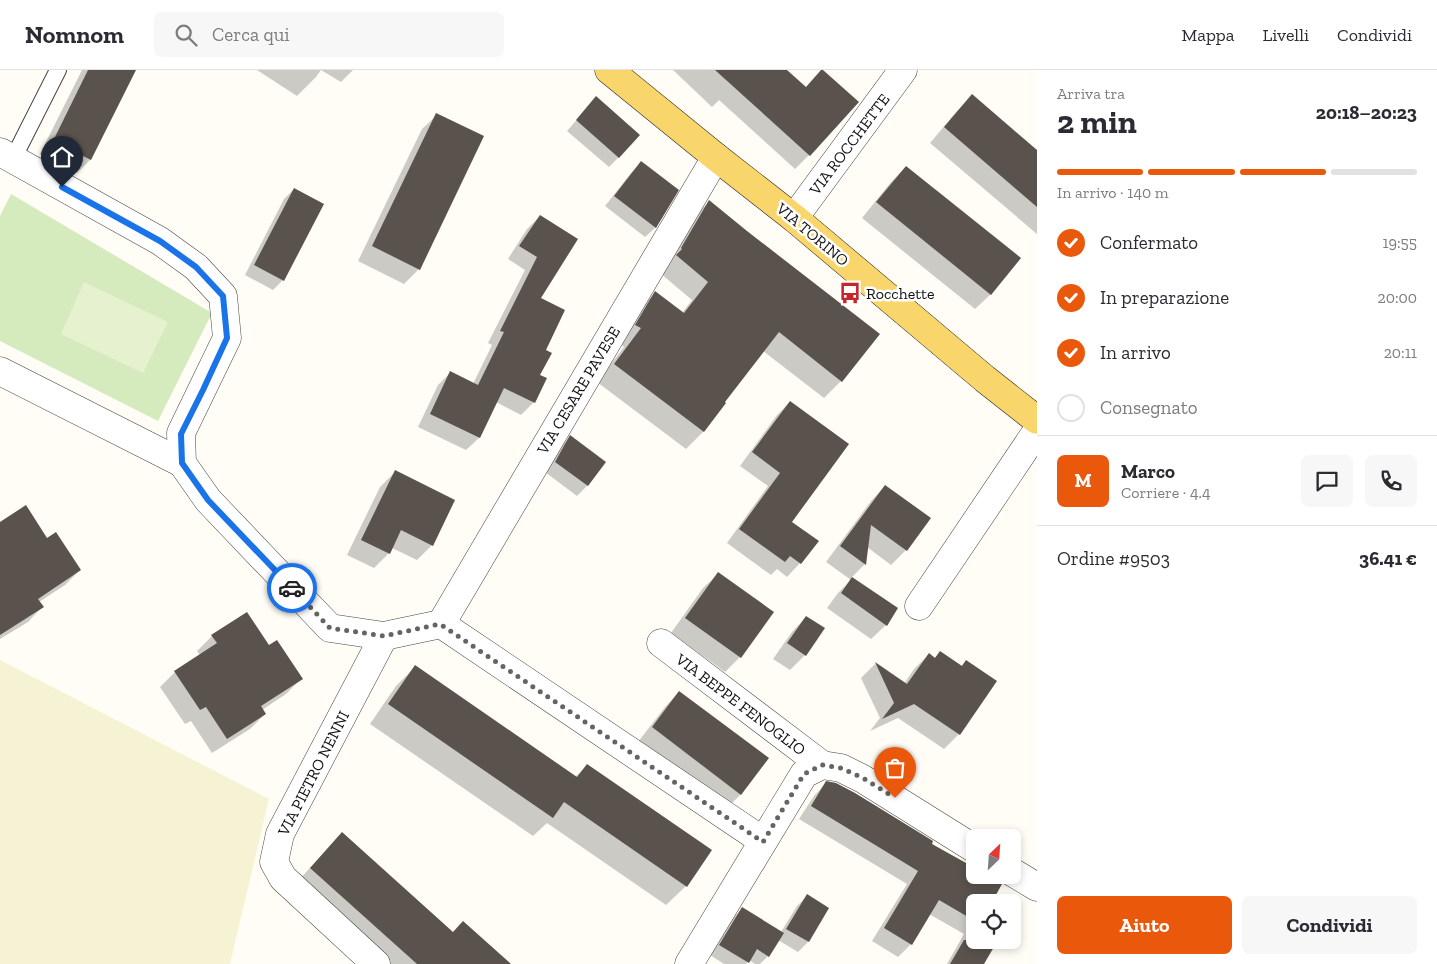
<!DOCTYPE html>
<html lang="it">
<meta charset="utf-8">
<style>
:root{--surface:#fff;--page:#f7f7f7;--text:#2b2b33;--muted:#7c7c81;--line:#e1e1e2;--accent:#ea580c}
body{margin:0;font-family:"Zilla Slab",serif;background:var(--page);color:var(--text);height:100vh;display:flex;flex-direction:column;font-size:19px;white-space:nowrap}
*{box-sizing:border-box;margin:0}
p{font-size:16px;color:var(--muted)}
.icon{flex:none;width:28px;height:28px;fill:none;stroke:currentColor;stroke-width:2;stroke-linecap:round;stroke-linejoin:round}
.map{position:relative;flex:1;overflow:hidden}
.drawer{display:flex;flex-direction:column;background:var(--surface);width:400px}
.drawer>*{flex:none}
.needle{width:32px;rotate:25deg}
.tools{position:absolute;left:966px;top:759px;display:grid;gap:10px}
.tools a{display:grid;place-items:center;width:55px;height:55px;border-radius:8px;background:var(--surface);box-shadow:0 2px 8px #0003;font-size:25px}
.pin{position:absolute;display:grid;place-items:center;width:42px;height:42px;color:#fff;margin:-51px -21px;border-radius:50% 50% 50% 0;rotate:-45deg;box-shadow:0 0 5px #0007}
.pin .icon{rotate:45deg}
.courier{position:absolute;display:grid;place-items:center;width:50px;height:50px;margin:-25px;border:4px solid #1a73e8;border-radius:50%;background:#fff;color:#222;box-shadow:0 1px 6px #0007}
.head em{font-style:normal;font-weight:700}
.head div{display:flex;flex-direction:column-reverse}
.head{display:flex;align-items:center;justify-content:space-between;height:85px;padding:0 20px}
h1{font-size:32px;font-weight:700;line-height:38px}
.bar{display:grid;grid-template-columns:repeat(4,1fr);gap:8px 5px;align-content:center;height:60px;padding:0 20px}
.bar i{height:6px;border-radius:4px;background:var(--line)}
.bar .selected{background:var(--accent)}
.bar p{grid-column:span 4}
.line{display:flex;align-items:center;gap:12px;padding:0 20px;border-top:1px solid var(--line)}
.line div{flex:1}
.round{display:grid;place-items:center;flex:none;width:52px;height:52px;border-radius:8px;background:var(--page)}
ol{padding:0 20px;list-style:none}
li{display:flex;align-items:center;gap:15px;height:55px}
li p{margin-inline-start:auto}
li .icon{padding:5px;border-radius:50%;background:var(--accent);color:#fff;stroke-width:4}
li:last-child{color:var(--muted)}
li i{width:28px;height:28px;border:2px solid var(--line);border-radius:50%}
.action{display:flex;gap:10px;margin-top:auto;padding:10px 20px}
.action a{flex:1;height:58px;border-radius:8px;background:var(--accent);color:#fff;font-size:20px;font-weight:700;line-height:58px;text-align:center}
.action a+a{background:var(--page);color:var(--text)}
header{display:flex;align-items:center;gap:30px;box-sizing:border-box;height:70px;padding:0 25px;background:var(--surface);border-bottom:1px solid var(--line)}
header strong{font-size:24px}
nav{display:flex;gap:28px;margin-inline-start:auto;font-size:18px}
.search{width:350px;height:45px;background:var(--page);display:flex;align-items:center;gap:12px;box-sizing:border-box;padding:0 18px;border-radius:8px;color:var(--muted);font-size:19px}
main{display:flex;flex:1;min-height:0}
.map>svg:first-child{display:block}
</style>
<header>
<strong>Nomnom</strong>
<div class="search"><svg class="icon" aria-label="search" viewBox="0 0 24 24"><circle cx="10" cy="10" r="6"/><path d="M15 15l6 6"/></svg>Cerca qui</div>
<nav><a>Mappa</a><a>Livelli</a><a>Condividi</a></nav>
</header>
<main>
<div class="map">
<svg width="1037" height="894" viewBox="0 0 1037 894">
<rect width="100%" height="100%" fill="#fffdf5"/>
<polygon fill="#f6f3d4" points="0,590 269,729 230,894 0,894"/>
<polygon fill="#d5ebbd" points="11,124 212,243 158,351 0,271 0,146"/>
<polygon fill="#e6f2cf" points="84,212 168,252 143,303 61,264"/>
<g fill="#0003">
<polygon points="82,0 135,0 90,90 77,103 40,84"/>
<polygon points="257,0 321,0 316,7 297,26"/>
<polygon points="321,0 353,0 341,12"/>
<polygon points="673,0 785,0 809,85 795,99 719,30 712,37"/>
<polygon points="972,26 1037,81 1037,164 930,73 957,41"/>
<polygon points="587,38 619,87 609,97 567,61"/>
<polygon points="437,45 419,199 404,214 358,191 422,59"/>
<polygon points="641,93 677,120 655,158 645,167 605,136 631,103"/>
<polygon points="906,97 1019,189 990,225 975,239 862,148 891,112"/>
<polygon points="294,119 283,210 273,220 245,205 284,129"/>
<polygon points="709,132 841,311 824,328 763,281 724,332 725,333 703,362 686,379 597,312 624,277 619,273 638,240 655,223 682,243 692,230 660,203 691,149"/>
<polygon points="540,146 539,228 544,281 534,332 521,345 496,332 479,368 466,380 418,357 438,315 450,303 473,314 492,275 488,273 525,200 508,189 527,159"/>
<polygon points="790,332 791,452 800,493 787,507 777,499 771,505 727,473 768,416 740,396 777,345"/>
<polygon points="570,367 604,392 587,416 577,426 545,402 560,377"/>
<polygon points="395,402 454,431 432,475 417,490 392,478 389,483 374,498 347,485 380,417"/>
<polygon points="885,416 929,448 906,480 891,495 867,477 864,495 851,508 897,538 886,555 871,569 827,538 838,523 851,510 826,492 871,431"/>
<polygon points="0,454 47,469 80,500 65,515 39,532 42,537 28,552 0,569"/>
<polygon points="718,504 772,543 740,587 725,602 671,563 703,518"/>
<polygon points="806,547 805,585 790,600 773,589 792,562"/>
<polygon points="212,566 269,577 301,609 286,624 262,640 265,644 250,659 212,683 191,651 185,654 160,617 175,602 200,585 197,581"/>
<polygon points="940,583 961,596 966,591 995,611 959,664 944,679 898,648 870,661 880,648 861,608 875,594 904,614 914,599 929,584 934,588"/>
<polygon points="415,597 575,707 587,696 686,816 666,835 547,753 533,766 370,654 396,616"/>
<polygon points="679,622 741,724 726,739 638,672 665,637"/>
<polygon points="826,713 975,800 975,805 984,805 1001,814 990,832 975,832 975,870 997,870 983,894 947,894 964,864 929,844 911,874 898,887 872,871 907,814 799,749 814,726"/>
<polygon points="342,764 452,863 509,894 377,894 292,817"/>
<polygon points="807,826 828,839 808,872 798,882 778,870 768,886 760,894 755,894 749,890 746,894 724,894 710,885 732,849 742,839 781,862 797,836"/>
</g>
<g fill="#5a524d">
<polygon points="88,0 136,0 91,90 53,71"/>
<polygon points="715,0 787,0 806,17 821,0 823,0 859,32 810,86"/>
<polygon points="972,24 1037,80 1037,137 944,57"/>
<polygon points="596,26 640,65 619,88 576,50"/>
<polygon points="436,43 484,66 420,200 372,176"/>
<polygon points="641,91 679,120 656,158 614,126"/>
<polygon points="906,96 1021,188 991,225 876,132"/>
<polygon points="294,118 324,134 284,211 254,195"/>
<polygon points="709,130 747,161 880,264 842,312 779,262 725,332 726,333 704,362 614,294 641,258 635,255 655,221 684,243 708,212 676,185 682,179 681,178"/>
<polygon points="540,145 578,169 541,228 565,240 546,280 552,283 540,305 547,308 535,333 504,318 480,368 430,344 450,301 478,315 504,262 500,261 537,187 519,176"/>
<polygon points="790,331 849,374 792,452 819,471 801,494 790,486 785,492 739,459 780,403 752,382"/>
<polygon points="570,365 606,392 588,416 555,392"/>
<polygon points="395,400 455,430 433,476 401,460 390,484 361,470"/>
<polygon points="885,415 931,448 907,481 871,455 866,495 840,476"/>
<polygon points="26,435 47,468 56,462 81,500 38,529 44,537 0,565 0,452"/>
<polygon points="718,502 774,542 741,588 685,548"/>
<polygon points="852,507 898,538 887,556 841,523"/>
<polygon points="247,542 269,575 277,570 303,609 261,636 266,644 227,669 206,637 200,640 174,601 217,573 211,565"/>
<polygon points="806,546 825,558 806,586 787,573"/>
<polygon points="940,581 962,596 966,590 997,611 960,665 914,634 882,649 894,633 875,592 907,614 929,583 935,588"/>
<polygon points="415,595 577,707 587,694 712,780 687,817 564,732 553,748 388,634"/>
<polygon points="679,621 769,688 741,725 652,657"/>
<polygon points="826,711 836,713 855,723 933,771 932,774 975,798 975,805 987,805 1002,814 992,832 975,832 975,851 939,830 912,875 884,858 918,801 811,736"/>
<polygon points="342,762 453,862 463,851 511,894 417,894 310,798"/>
<polygon points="807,824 829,838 809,872 786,859"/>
<polygon points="742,837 784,863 769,887 757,879 749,893 719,875"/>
<polygon points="964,870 998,870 984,894 950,894"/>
</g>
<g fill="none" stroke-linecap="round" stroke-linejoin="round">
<g stroke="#444" stroke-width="18">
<polyline id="lane" points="13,89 58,0"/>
</g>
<g stroke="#444" stroke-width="29">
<g id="street">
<polyline points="0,82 160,171 196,197 223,226 227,268 181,363 182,393 208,430 330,558 384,566 441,554 763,771"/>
<polyline points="794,148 903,0"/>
<polyline points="0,301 182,393"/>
<polyline points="919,536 1037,361"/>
<polyline points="441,554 716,87"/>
<polyline points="661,573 822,695"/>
<polyline points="1012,802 1037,817"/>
<polyline points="376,894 283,808 274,792 280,764 384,566"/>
<polyline points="689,894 804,704 822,695 841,698 863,709 975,779"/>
</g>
</g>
<g stroke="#222" stroke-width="29">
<polyline id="primary" points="609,0 716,87 794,148 985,309 1037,350"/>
</g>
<use href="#lane" stroke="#fff" stroke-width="16"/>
<use href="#street" stroke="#fff" stroke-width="28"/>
<use href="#primary" stroke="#f9d66b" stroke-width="28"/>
</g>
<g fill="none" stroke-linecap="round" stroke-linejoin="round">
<polyline stroke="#646461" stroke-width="5" stroke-dasharray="0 9" points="292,518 330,558 384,566 440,554 763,772 804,704 822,695 841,698 863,708 895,728"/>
<polyline stroke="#1a73e8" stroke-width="6" points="62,117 160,171 196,197 223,226 227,268 203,320 181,364 182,393 208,430 292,518"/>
</g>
<defs>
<g id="bus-bare" transform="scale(1.725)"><path d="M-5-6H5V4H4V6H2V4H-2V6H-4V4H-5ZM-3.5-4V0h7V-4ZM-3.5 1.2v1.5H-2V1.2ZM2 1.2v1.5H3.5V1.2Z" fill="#c4262e" stroke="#fff" stroke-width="2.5" paint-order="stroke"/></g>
</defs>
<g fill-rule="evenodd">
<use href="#bus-bare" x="850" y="223"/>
</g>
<g text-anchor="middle" stroke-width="5" stroke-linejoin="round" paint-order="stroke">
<g font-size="16" fill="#111" stroke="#fff">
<text transform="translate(849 74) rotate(-53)" y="6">VIA ROCCHETTE</text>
<text transform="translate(813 164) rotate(40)" y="6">VIA TORINO</text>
<text transform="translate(578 320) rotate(-59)" y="6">VIA CESARE PAVESE</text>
<text transform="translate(741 634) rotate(37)" y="6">VIA BEPPE FENOGLIO</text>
<text transform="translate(313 703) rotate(-63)" y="6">VIA PIETRO NENNI</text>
</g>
<g font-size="16" fill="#111" stroke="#fff" text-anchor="start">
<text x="866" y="229">Rocchette</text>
</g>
</g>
</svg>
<div class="tools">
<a><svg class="needle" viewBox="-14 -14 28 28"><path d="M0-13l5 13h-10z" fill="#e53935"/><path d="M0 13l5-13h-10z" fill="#7c7c81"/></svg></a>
<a><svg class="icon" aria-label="locate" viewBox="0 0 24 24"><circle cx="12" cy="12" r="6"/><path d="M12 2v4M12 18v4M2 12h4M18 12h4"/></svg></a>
</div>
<div class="pin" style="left:895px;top:728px;background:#ea580c"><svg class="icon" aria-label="bag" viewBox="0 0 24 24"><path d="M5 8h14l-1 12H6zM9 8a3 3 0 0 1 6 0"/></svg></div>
<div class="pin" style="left:62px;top:117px;background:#1f2937"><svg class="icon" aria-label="home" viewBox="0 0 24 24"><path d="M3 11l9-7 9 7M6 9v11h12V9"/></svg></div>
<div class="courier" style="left:292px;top:518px"><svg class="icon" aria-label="car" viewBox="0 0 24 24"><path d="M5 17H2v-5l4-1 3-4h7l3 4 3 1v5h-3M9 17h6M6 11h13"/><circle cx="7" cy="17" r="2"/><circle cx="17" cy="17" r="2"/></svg></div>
</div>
<section class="drawer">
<div class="head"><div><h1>2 min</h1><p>Arriva tra</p></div><em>20:18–20:23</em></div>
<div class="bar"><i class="selected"></i><i class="selected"></i><i class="selected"></i><i></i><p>In arrivo · 140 m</p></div>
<ol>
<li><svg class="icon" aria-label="check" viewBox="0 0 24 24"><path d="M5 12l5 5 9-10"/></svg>Confermato<p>19:55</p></li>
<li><svg class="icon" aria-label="check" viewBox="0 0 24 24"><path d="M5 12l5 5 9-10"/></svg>In preparazione<p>20:00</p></li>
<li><svg class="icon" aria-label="check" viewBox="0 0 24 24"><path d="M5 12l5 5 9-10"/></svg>In arrivo<p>20:11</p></li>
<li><i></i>Consegnato</li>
</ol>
<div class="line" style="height:90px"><b class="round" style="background:var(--accent);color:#fff">M</b><div><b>Marco</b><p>Corriere · 4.4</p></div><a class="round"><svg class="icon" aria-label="chat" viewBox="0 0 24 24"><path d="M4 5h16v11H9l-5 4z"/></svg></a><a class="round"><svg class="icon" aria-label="phone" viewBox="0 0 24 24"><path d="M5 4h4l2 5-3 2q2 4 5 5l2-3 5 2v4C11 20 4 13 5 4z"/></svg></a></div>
<div class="line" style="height:65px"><div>Ordine #9503</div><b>36.41 €</b></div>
<div class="action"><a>Aiuto</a><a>Condividi</a></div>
</section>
</main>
